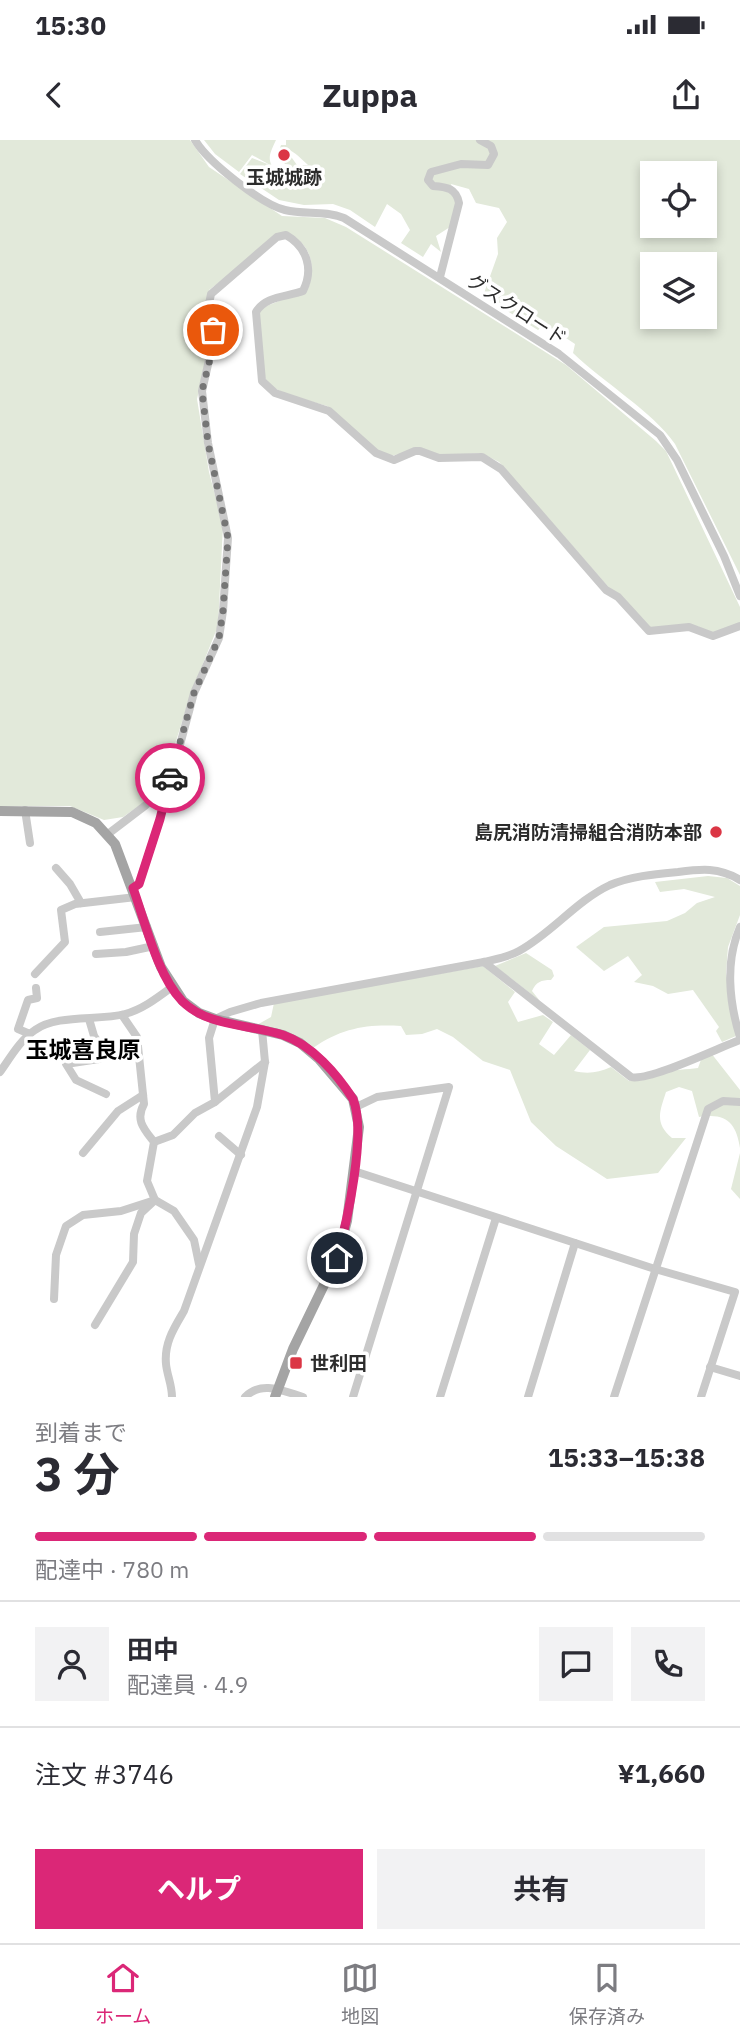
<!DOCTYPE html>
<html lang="ja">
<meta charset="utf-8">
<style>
:root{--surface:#fff;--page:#f2f2f3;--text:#2b2b33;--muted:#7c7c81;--line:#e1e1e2;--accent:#db2777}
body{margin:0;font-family:"IBM Plex Sans","Noto Sans JP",sans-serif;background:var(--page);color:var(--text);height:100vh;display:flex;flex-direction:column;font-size:26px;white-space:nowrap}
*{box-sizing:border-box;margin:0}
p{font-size:23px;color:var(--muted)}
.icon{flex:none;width:38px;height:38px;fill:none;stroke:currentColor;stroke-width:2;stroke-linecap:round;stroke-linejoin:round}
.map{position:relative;height:1257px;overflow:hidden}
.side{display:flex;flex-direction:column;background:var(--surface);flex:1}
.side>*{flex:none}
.controls{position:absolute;left:640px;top:21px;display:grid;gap:14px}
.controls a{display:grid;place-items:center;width:77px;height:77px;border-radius:0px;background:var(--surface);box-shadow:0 4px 10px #0003;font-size:35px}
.pin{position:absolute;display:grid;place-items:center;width:60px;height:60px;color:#fff;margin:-30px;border:4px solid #fff;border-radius:50%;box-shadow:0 2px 7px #0007}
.courier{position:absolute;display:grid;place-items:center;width:70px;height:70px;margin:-35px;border:5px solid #db2777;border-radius:50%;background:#fff;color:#222;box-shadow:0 2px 9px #0007}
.summary em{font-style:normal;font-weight:700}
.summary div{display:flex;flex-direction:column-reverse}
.summary{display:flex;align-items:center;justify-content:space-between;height:119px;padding:0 35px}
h1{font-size:46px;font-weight:700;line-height:52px}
.bar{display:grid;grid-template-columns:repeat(4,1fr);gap:10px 7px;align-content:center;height:84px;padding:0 35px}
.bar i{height:9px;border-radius:5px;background:var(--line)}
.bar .on{background:var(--accent)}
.bar p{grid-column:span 4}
.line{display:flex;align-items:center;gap:18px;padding:0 35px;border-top:2px solid var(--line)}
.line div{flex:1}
.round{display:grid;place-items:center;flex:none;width:74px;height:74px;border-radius:0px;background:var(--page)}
.primary-button{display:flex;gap:14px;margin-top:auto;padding:14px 35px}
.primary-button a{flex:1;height:80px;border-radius:0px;background:var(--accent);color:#fff;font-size:28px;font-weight:700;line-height:80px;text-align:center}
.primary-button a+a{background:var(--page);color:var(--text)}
.status{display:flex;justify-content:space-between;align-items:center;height:49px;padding:0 35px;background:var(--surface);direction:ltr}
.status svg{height:19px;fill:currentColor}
header{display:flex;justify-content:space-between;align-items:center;height:91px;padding:0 35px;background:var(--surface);font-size:32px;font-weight:700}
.dock{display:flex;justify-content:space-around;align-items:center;height:98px;border-top:2px solid var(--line);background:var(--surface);font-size:19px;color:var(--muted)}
.dock a{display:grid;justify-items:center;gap:4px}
.dock .on{color:var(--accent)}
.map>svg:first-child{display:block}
</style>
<div class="status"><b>15:30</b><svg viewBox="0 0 49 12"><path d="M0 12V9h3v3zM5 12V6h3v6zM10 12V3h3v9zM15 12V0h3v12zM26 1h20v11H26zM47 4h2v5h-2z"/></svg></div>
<header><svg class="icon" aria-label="back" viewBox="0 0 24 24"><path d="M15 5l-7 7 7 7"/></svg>Zuppa<svg class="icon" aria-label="share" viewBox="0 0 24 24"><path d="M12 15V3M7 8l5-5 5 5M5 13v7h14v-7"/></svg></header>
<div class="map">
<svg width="740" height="1257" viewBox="0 0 740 1257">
<rect width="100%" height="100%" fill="#fff"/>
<g fill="#e2e9da" fill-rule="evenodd">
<path d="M0,0H190L209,27L282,76L325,78L346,87L566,225L656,301L666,311L740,467V483L714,494L697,486L650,490L611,450L499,322L481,313L441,316L416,307L401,314L388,316L375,309L327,266L288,255L268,245L264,235L258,176L262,168L308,149C317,124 310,102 285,92L209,150L211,201L197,259L209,332L223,386L218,486L190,556L164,640L143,663L123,677L104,680L70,666H0Z"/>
<path d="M204,0H276C268,17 267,19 277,35L283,34L282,30L290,25L285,24L279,16L280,11H287L297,25H308C297,15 294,10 280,8L281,5H286V0H740V435L675,304C653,272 603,242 573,213L575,204L545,184L538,190L483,156L498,114L497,98L507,82L499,68L476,63L469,49L451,44L456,65L450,87L436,96L441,112L431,104L423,117L401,103L410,90L401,74L387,64L375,87L350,70L333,64L304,65L279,60L240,34L252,18L270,25L252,15L239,32L215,14ZM653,33H705V86H653ZM653,124H705V177H653Z"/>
<polygon points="708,736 727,738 740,746 740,775 728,807 726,833 736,896 722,902 716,891 719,887 693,850 668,854 653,846 634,842 642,835 628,816 604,831 576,807 604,787 667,781 685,773 697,763 715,757 684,749 660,752 655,742"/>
<path d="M526,813L552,830L554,836L551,840C541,840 536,842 532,851L540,861L495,826Z"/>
<path d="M483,826L515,852L508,862L518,882L543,875L553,882L539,904L554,915L571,895L590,910L574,931C587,934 598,933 611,927L629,941C642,940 651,935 663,932C674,929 687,930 698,928L702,917L711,913L740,950V960C723,958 709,958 704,976L699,977L692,951L679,947L666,952C660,971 654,983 672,998H686L658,1033L607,1039L556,1006L531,982L510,930L483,921L453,897L437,889L422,894L406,895L401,886C367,884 342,888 313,908L255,886L271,877L274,863Z"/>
<path d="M721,963H740V1008C737,988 730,975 708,976L710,970Z"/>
<polygon points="740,1013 740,1059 731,1049"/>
</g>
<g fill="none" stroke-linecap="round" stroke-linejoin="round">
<g stroke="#c9c9c9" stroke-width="8">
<path d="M195,0C207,21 261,64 285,70C305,75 324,70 344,78L559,214L660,295L677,320L724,416L740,456"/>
<path d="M440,137L459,63C456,48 447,47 433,46L428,40L431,32L461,24L488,25L494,14L491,6L480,0"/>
<polyline points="25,670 30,703"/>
<polyline points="108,694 146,665 169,638"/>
<polyline points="56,728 70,744 81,763"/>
<path d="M133,748L139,744L160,679L194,553L219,498L223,471L228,398L208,303L202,251L214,198L209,164L211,154L277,97L286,95C307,107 314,129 303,151C287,157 265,156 256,172L262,241L275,253L329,271L376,313L394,320L415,311H420L439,318L482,317L501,329L606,450L618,457L649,491L689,487L713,496L740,486"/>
<path d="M740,787C725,821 729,862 740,897"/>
<polyline points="100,792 147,787"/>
<polyline points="96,814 126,812 154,806"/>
<path d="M484,822L631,937C648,942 720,907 740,900"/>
<polyline points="35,834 65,802 61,770 75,764 136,757"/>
<path d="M122,875L137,897L144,964C135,980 144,989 154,1002L147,1041L155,1060L174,1071L194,1100L199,1124"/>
<polyline points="89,879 94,896 101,907 99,919 66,924 76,940 106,954"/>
<polyline points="30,894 18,889 28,860 37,858 36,848"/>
<path d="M0,932C10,918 20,900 35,890C57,874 98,881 125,874C143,869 157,858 172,847"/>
<polyline points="215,962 265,922"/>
<polyline points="219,996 241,1015"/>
<path d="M154,1002L173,995L195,973L215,962L209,898L215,879L230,872L261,863L484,822C496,819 508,817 519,811C552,793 576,761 610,745C631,736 656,734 678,732C701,729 719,727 740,740"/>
<polyline points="83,1013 118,971 143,955"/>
<polyline points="354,1031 655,1129 735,1152 701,1257"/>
<polyline points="54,1159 56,1115 66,1086 83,1075 121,1071 155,1060 141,1073 134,1094 133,1122 95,1185"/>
<polyline points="710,1227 740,1236"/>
<path d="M172,1257C172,1245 167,1235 166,1224C164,1203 174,1188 184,1171L257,967L265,922L262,890"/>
<path d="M245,1257C262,1240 283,1251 303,1257"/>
<polyline points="353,1257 449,947 377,957 356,967"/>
<polyline points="440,1257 496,1078"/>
<polyline points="528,1257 575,1103"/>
<polyline points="614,1257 708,969 723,961 740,962"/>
</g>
<polyline stroke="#a4a4a4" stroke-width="10" points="0,671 72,672 96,683 115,704 161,827 183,861 199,873 215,879 283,895 300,903 319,919 353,959 359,987 347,1081 337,1118 293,1209 275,1257"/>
</g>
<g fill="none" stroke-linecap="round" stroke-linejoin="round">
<polyline stroke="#767676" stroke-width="7" stroke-dasharray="0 12.6" points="170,638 194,553 219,498 223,471 228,398 208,303 202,251 210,219 213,190"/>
<path stroke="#db2777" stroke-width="9" d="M170,638L160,679L139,744L133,748C145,781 157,835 182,861C208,887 249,884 283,895C312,905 337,934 353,959C367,993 347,1082 337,1118"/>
</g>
<g fill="#db3645" stroke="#fff" stroke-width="2.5">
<circle cx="284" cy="15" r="7"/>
<circle cx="716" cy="692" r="7"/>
<rect x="289" y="1216" width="14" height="14" rx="3.5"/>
</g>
<g text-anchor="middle" stroke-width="7" stroke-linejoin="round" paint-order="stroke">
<g font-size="19" font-weight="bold" fill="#2c2c2c" stroke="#fff">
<text x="284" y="44">玉城城跡</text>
<text x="702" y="699" text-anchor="end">島尻消防清掃組合消防本部</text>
<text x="310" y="1230" text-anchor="start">世利田</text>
</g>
<g font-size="19" fill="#2c2c2c" stroke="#fff">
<text transform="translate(517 169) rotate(33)" y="7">グスクロード</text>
</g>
<g font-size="23" font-weight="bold" fill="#000" stroke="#fff">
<text x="83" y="918">玉城喜良原</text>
</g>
</g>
</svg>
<div class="controls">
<a><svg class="icon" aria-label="locate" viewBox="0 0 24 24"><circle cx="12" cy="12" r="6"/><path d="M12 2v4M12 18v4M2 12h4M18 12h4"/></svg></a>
<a><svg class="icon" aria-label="layers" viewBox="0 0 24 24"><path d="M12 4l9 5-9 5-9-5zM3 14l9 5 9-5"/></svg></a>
</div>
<div class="pin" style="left:213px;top:190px;background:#ea580c"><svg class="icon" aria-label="bag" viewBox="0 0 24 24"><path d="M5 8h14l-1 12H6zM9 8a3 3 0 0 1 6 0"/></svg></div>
<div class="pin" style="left:337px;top:1118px;background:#1f2937"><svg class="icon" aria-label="home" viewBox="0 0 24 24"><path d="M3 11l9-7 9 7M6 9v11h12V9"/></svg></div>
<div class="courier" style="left:170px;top:638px"><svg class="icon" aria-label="car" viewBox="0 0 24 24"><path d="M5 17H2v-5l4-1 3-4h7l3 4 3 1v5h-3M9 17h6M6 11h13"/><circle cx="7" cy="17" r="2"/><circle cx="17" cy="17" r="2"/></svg></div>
</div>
<section class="side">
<div class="summary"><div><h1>3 分</h1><p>到着まで</p></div><em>15:33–15:38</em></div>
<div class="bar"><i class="on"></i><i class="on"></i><i class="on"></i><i></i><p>配達中 · 780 m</p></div>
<div class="line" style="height:126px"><a class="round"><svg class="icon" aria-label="person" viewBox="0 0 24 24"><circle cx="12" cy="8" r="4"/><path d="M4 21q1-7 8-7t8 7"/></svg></a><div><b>田中</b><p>配達員 · 4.9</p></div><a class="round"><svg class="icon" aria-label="chat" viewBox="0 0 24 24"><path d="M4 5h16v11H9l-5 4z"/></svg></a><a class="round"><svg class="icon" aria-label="phone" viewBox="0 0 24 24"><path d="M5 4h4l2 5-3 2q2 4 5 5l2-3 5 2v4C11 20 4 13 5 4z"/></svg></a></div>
<div class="line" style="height:91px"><div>注文 #3746</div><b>¥1,660</b></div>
<div class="primary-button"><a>ヘルプ</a><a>共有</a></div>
</section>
<nav class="dock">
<a class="on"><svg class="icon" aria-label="home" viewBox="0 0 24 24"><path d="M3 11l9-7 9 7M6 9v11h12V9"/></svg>ホーム</a>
<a><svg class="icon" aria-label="map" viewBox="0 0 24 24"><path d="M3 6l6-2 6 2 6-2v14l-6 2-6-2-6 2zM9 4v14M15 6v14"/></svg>地図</a>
<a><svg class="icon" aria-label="saved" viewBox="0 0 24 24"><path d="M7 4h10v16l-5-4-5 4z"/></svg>保存済み</a>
</nav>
